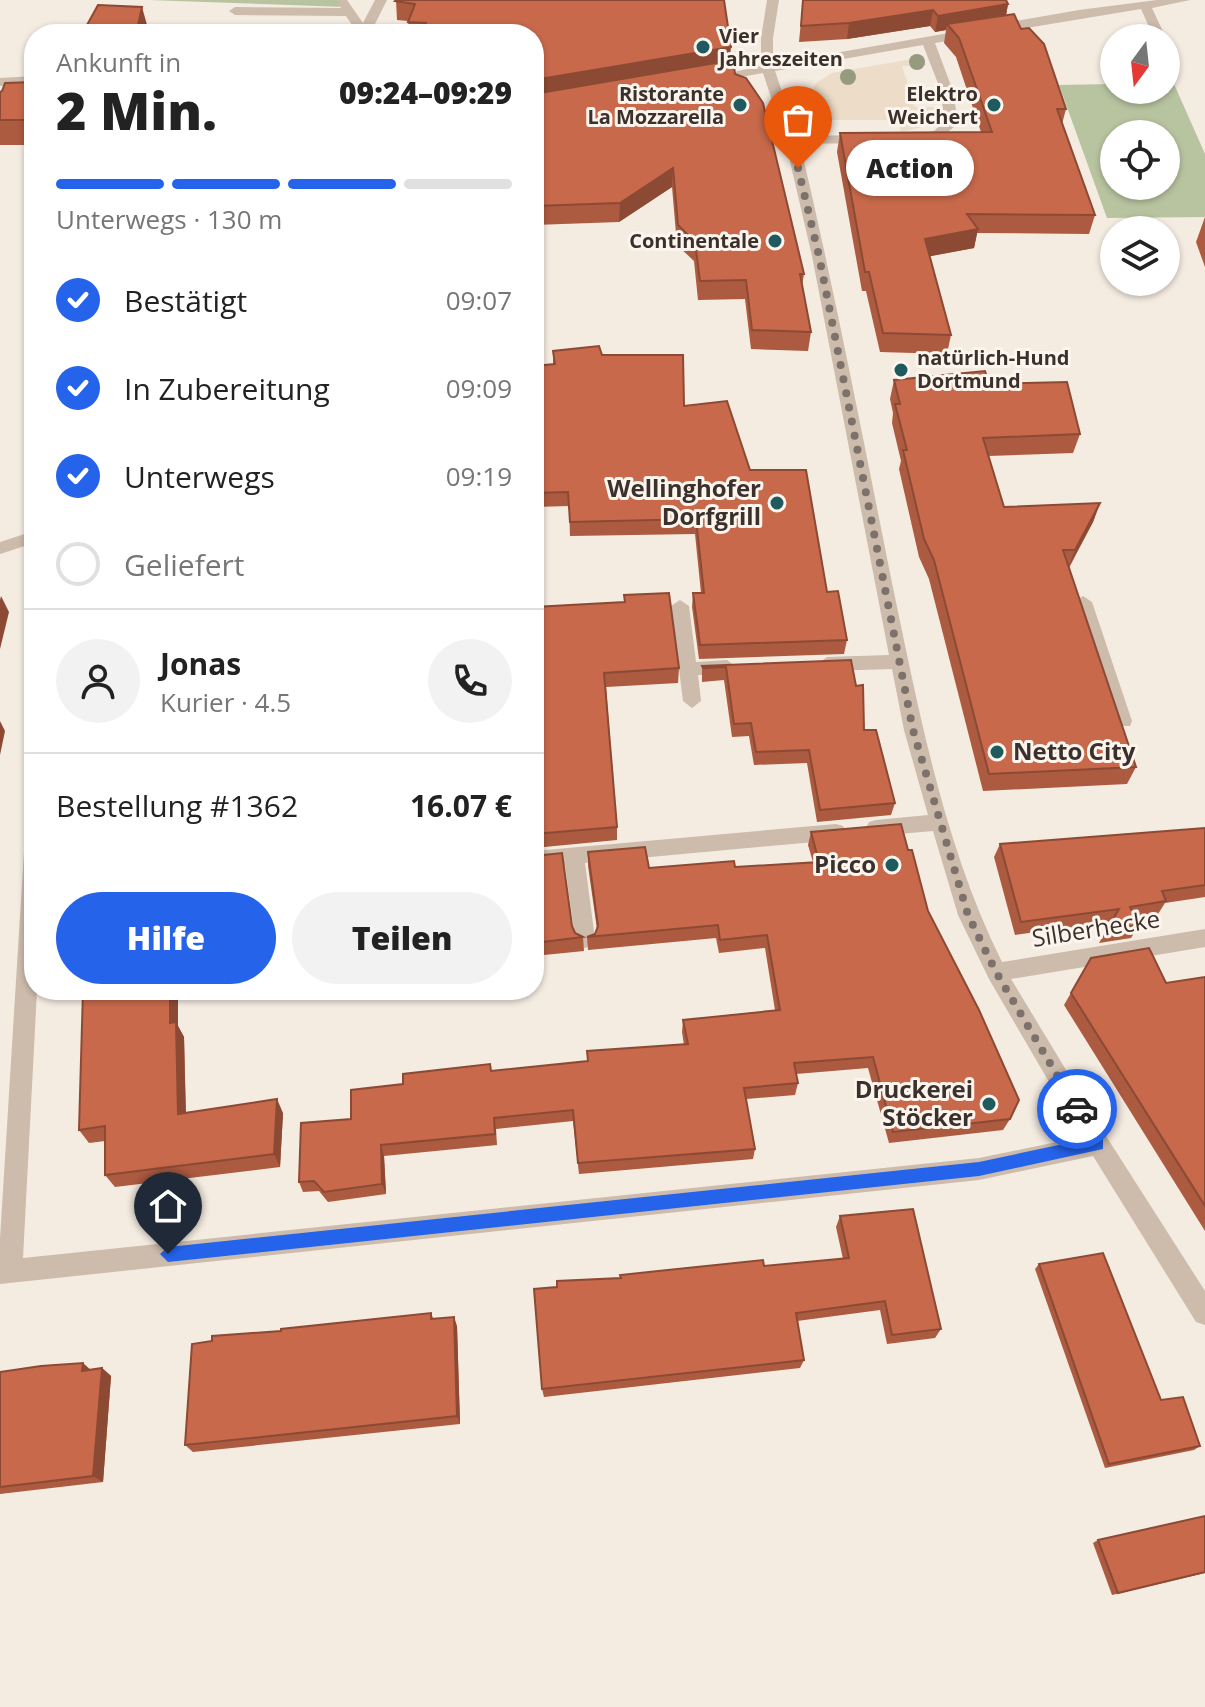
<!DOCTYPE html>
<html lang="de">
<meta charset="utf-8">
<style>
:root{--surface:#fff;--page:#f2f2f2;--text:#222;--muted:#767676;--line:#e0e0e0;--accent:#2563eb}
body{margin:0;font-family:"Open Sans",sans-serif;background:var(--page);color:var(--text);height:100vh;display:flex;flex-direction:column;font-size:30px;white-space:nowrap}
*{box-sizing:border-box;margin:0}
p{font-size:26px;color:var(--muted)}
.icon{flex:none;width:44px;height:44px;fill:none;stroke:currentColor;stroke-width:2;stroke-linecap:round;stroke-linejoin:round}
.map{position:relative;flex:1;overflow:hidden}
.drawer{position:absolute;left:24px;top:24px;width:520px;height:976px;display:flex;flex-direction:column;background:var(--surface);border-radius:32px;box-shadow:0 2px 6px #0004}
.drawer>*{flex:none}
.needle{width:52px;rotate:195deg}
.tools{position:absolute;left:1100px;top:24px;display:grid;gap:16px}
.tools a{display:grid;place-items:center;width:80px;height:80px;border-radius:50%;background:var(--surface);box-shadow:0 2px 6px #0004;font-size:40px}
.pin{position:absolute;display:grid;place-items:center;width:68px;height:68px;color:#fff;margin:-82px -34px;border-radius:50% 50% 50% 0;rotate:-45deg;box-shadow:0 0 8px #0007}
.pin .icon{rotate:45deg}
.courier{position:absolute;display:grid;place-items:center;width:80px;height:80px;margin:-40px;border:6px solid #2563eb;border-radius:50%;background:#fff;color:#222;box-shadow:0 2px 10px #0007}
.bubble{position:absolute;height:56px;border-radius:28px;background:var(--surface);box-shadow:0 2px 6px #0004;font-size:26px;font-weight:800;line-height:56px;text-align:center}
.summary em{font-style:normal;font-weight:800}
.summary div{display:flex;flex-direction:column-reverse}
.summary{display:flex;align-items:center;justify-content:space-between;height:136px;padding:0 32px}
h1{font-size:52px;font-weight:800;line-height:60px}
.bar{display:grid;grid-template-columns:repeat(4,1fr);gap:12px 8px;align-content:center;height:96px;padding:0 32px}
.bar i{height:10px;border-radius:6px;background:var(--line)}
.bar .on{background:var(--accent)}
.bar p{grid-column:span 4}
.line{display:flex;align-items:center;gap:20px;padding:0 32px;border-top:2px solid var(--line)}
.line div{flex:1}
.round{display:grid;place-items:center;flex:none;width:84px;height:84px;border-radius:42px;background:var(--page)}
ol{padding:0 32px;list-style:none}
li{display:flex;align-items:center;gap:24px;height:88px}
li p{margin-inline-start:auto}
li .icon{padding:8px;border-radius:50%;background:var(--accent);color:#fff;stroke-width:4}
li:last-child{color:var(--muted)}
li i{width:44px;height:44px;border:4px solid var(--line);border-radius:50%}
.primary-button{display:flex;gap:16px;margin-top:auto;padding:16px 32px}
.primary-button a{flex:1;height:92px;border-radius:48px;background:var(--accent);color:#fff;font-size:32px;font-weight:800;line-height:92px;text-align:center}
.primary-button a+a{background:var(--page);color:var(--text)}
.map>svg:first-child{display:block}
</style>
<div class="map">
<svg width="1205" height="1707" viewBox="0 0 1205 1707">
<rect width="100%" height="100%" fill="#f4ebe1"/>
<g fill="#b8c4a0" fill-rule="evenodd">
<polygon points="149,0 341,0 345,7"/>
<path d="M1114,84V90H1166V84H1174L1205,154V217L1107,218L1059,85ZM1114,134H1166V186H1114Z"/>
</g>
<polygon fill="#ecdcc8" points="924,57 926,65 902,66 915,107 941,107 935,118 922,127 901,132 898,120 830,120 831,132 816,132 810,98 815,84 832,73"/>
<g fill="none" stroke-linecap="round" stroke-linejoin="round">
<g fill="#cdbbac" fill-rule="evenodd">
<polygon points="337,0 347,0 363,23 375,0 387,0 370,34 358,34 346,16 235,15 229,11 235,7 341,8"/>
<path d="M767,0H779L773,38V64L1079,10L1157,0H1190L1152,8L1166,38H1154L1141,9L935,43L953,91L958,123C945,137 930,143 911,141V135L934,131L944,122L941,91L923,45L775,71L797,136L864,135L871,139L864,143L800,144C834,288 862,433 891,578C918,706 943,844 1002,962L1205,929V947L1011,979L1106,1136L1205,1291V1325L1196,1322L1093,1156L979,1180L0,1284V1239L24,852L27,846L34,844V990H37L23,1258L979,1158L1081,1137L989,979L958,915L933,831L876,836L869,834L866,828L869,822L876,820L928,815L904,730L892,669L827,671L818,664L827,657L889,655L812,256L785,140L763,73L708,83L702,79L761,66V38Z"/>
<polygon points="1166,47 1172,51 1175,65 1166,64"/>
<polygon points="34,76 34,84 0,86 0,78"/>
<polygon points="34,531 34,543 0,554 0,542"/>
<polygon points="1083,596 1092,602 1132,721 1130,726 1116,726 1114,721 1074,602"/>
<polygon points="680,600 689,606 696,662 727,660 736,667 727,674 698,675 701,701 692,708 683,701 671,606"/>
<polygon points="836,824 843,826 846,832 843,838 836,840 585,863 595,939 592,945 585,948 578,945 575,939 565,865 534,867 534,851"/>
</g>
</g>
<g fill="#969b7f">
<circle cx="917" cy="62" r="8"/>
<circle cx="848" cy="77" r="8"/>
</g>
<g fill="#ac5a40">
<polygon points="396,0 730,61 804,274 802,286 811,332 808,351 751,349 745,299 698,300 694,261 677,245 672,187 619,222 534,225 534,34 409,34 408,21 397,20"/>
<polygon points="803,0 1008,4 1006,15 1021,29 1066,109 1062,124 1095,215 1089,234 977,233 974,248 930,256 951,335 947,354 880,352 866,291 862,291 837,152 840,133 981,132 956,57 944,43 946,30 935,32 930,26 847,39 799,42"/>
<polygon points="34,82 34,145 0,145 0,92"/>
<polygon points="1205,217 1205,267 1196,242"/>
<polygon points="553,351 602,355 684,406 750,470 827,592 847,640 844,654 699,659 692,607 693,593 701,593 695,534 570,536 569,506 534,507 534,366 553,364"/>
<polygon points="894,380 989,384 1080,434 1073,453 988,456 1004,507 1100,503 1093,522 1069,568 1136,767 1127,784 983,791 929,579 919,557 899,469 901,461 892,423 893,413 890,399"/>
<polygon points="624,595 679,668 678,683 606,687 617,827 617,840 534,848 534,607 624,602"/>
<polygon points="851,660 864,730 895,803 891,815 817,822 807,763 754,765 749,736 732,737 724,680 702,682 702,666"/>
<polygon points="1205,828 1205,897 1165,903 1158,914 1136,918 1139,925 1131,938 1099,943 1111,922 1015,935 994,857 1000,844"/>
<polygon points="811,832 908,850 928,911 1010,1119 1003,1130 889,1143 868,1068 796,1074 798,1083 795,1095 746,1099 755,1149 753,1159 579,1174 573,1121 496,1129 497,1145 384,1156 386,1194 328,1202 319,1191 303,1192 299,1182 351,1119 403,1084 491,1071 587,1061 587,1051 684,1045 682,1032 683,1020 775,1010 765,948 719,953 716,938 588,950 587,937 595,934 597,929 588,866 588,852 649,868 735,867 813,862 808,845"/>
<polygon points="534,856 575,933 583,937 584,951 534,956"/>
<polygon points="1091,958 1166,983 1205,977 1205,1231 1064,1005"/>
<polygon points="178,1026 184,1037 186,1113 283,1113 280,1167 115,1187 105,1175 105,1141 89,1143 79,1130"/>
<polygon points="840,1216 941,1329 935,1338 887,1344 880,1310 797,1321 804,1360 800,1368 544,1397 542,1389 557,1287 843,1259 836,1227"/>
<polygon points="1039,1264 1161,1400 1200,1446 1194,1450 1105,1468 1035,1269"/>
<polygon points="431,1313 433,1318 457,1326 460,1424 193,1452 185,1445 281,1331"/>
<polygon points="102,1368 111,1376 103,1482 0,1494 0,1372 91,1370"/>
<polygon points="1205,1516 1205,1573 1112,1595 1093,1543 1098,1540"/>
</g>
<g fill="#8c4a34">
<polygon points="1008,4 1005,21 947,24 946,30 935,32 938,16"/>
<polygon points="142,7 149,32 148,34 136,34"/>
<polygon points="933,10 930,26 847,39 849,23"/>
<polygon points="731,47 729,66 534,99 534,80"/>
<polygon points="673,168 672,187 619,222 620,203"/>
<polygon points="978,229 974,248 921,258 925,239"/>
<polygon points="1100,503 1093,522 1068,568 1075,550"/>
<polygon points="1,596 9,612 0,649 0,600"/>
<polygon points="0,721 5,731 0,755"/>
<polygon points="170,990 178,990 178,1026 184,1037 186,1128 178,1114 170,1023"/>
<polygon points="277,1099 283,1113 280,1167 274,1154"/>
<polygon points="381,1145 384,1156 386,1194 382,1184"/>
<polygon points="454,1317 457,1326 460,1424 457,1416"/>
<polygon points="83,1363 92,1371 82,1371"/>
<polygon points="102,1368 111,1376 103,1482 93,1476"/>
</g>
<g fill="#c8694b" stroke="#8c4a34" stroke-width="2">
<polygon points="396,0 724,0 731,47 534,80 534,34 422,34 426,23 408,22 415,4 395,1"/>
<polygon points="803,0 1006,0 1008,4 938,16 933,10 849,23 801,26"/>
<polygon points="98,5 142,7 136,34 82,34"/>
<polygon points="1014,14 1021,29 1029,28 1044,44 1066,109 1057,109 1095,215 967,214 978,229 925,239 951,335 883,333 869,272 865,272 840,133 992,132 959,38 947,24"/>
<polygon points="733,60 735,74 746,78 763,103 804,274 800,274 811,332 752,330 746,280 700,281 695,242 678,225 673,168 620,203 534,206 534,94"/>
<polygon points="34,82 34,120 0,120 0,92 2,91 5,83"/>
<polygon points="599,346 602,355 683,355 684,406 727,401 750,470 806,470 827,592 838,591 847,640 700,645 693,593 704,593 696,519 570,522 568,492 534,493 534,366 555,364 553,351"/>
<polygon points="985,371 989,384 1067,382 1080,434 983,438 1004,507 1100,503 1075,550 1063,550 1136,767 989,774 934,560 924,539 903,450 907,450 895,404 900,404 894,380"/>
<polygon points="669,593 679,668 604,673 617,827 534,834 534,607 625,602 624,595"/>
<polygon points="851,660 856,686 863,685 864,730 876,730 895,803 820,810 809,750 756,752 751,723 734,724 726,667 703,668 702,666"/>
<polygon points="901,824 908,850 912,850 928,911 979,1010 1019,1100 1010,1119 893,1132 873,1057 794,1063 798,1083 744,1088 755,1149 578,1163 573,1110 494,1118 495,1134 381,1145 382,1184 324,1192 314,1181 299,1182 301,1123 351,1119 351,1090 403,1084 403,1074 490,1064 491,1071 588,1061 587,1051 688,1044 683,1020 780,1010 767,935 720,940 718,925 587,937 595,934 598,926 588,852 645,847 649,868 734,861 735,867 819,862 811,832"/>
<polygon points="1205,828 1205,885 1162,891 1166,901 1130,907 1139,925 1107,930 1119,909 1021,922 1000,844"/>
<polygon points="562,853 572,926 575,933 583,937 534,943 534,856"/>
<polygon points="1149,948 1166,983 1205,977 1205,1206 1071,993 1091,958"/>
<polygon points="83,990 170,990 170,1023 176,1022 178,1114 277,1099 274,1154 105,1175 105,1126 79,1130"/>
<polygon points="913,1209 941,1329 892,1335 885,1301 796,1313 804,1360 542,1389 534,1289 557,1287 557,1281 621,1278 620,1275 763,1260 764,1266 849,1258 840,1216"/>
<polygon points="1103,1253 1161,1400 1183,1397 1200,1446 1109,1464 1039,1264"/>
<polygon points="431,1313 431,1319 454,1317 457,1416 185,1445 192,1344 212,1341 212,1336 281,1331 281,1329"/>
<polygon points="83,1363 82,1371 102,1368 93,1476 0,1487 0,1372 41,1366"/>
<polygon points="1205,1516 1205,1572 1118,1593 1098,1540"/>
</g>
<polygon fill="#2563eb" points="1077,1102 1082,1104 1103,1139 1103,1149 979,1176 168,1262 160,1254 168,1247 979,1162 1087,1139 1070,1109"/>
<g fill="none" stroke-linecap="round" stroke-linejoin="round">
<polyline stroke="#7c716b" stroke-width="8" stroke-dasharray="0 14.4" points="798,168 819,256 913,730 968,915 996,972 1077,1109"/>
</g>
<g fill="#1f5a5e" stroke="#fbf5ee" stroke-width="3">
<circle cx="703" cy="47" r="8"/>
<circle cx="740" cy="105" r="8"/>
<circle cx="994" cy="105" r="8"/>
<circle cx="775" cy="241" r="8"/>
<circle cx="901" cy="370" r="8"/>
<circle cx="777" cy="503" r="8"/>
<circle cx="997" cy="752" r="8"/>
<circle cx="892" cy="865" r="8"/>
<circle cx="989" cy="1104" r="8"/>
</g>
<g text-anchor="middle" stroke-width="6" stroke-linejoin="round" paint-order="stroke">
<g font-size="20" font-weight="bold" fill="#3b302b" stroke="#fbf5ee" text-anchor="end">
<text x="719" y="43" text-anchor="start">Vier<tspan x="719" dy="23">Jahreszeiten</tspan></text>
<text x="724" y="101">Ristorante<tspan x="724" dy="23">La Mozzarella</tspan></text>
<text x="978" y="101">Elektro<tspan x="978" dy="23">Weichert</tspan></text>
<text x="759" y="248">Continentale</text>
<text x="917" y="365" text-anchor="start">natürlich-Hund<tspan x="917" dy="23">Dortmund</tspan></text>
</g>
<g font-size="24" font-weight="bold" fill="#3b302b" stroke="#fbf5ee" text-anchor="end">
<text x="761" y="497">Wellinghofer<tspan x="761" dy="28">Dorfgrill</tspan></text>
<text x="1013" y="760" text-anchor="start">Netto City</text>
<text x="876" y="873">Picco</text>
<text x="973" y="1098">Druckerei<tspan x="973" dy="28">Stöcker</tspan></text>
</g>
<g font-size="24" fill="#3b302b" stroke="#fbf5ee">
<text transform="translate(1096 929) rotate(-9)" y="8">Silberhecke</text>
</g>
</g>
</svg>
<div class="tools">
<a><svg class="needle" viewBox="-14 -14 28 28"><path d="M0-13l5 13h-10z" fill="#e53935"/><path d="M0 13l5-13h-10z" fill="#767676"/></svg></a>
<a><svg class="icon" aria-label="locate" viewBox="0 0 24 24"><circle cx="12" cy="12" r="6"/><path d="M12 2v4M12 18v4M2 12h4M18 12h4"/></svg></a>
<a><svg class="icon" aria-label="layers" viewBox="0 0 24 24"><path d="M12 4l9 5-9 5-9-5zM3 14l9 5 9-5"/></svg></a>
</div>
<div class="pin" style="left:798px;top:168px;background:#ea580c"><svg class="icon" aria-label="bag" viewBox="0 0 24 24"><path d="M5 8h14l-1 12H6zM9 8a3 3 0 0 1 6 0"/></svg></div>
<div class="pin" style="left:168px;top:1254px;background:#1f2937"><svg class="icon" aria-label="home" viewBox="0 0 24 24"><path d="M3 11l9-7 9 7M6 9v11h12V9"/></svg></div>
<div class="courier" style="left:1077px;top:1109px"><svg class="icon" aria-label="car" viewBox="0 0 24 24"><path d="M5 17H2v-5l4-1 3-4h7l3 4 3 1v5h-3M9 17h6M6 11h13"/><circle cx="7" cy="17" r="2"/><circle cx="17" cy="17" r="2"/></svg></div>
<div class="bubble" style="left:846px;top:140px;width:128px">Action</div>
<section class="drawer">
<div class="summary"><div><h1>2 Min.</h1><p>Ankunft in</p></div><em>09:24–09:29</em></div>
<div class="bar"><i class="on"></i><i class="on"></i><i class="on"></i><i></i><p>Unterwegs · 130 m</p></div>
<ol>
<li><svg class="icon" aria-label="check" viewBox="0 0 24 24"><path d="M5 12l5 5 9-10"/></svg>Bestätigt<p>09:07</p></li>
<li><svg class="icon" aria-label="check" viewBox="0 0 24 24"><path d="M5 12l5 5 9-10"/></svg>In Zubereitung<p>09:09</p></li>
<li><svg class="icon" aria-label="check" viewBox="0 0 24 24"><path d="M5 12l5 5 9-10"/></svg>Unterwegs<p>09:19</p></li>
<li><i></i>Geliefert</li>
</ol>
<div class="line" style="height:144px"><a class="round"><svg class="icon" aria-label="person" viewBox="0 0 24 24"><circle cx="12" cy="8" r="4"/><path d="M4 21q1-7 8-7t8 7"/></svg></a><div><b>Jonas</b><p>Kurier · 4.5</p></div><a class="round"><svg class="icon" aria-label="phone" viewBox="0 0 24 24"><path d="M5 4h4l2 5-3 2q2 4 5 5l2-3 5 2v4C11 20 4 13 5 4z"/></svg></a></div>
<div class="line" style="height:104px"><div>Bestellung #1362</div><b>16.07 €</b></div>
<div class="primary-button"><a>Hilfe</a><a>Teilen</a></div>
</section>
</div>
